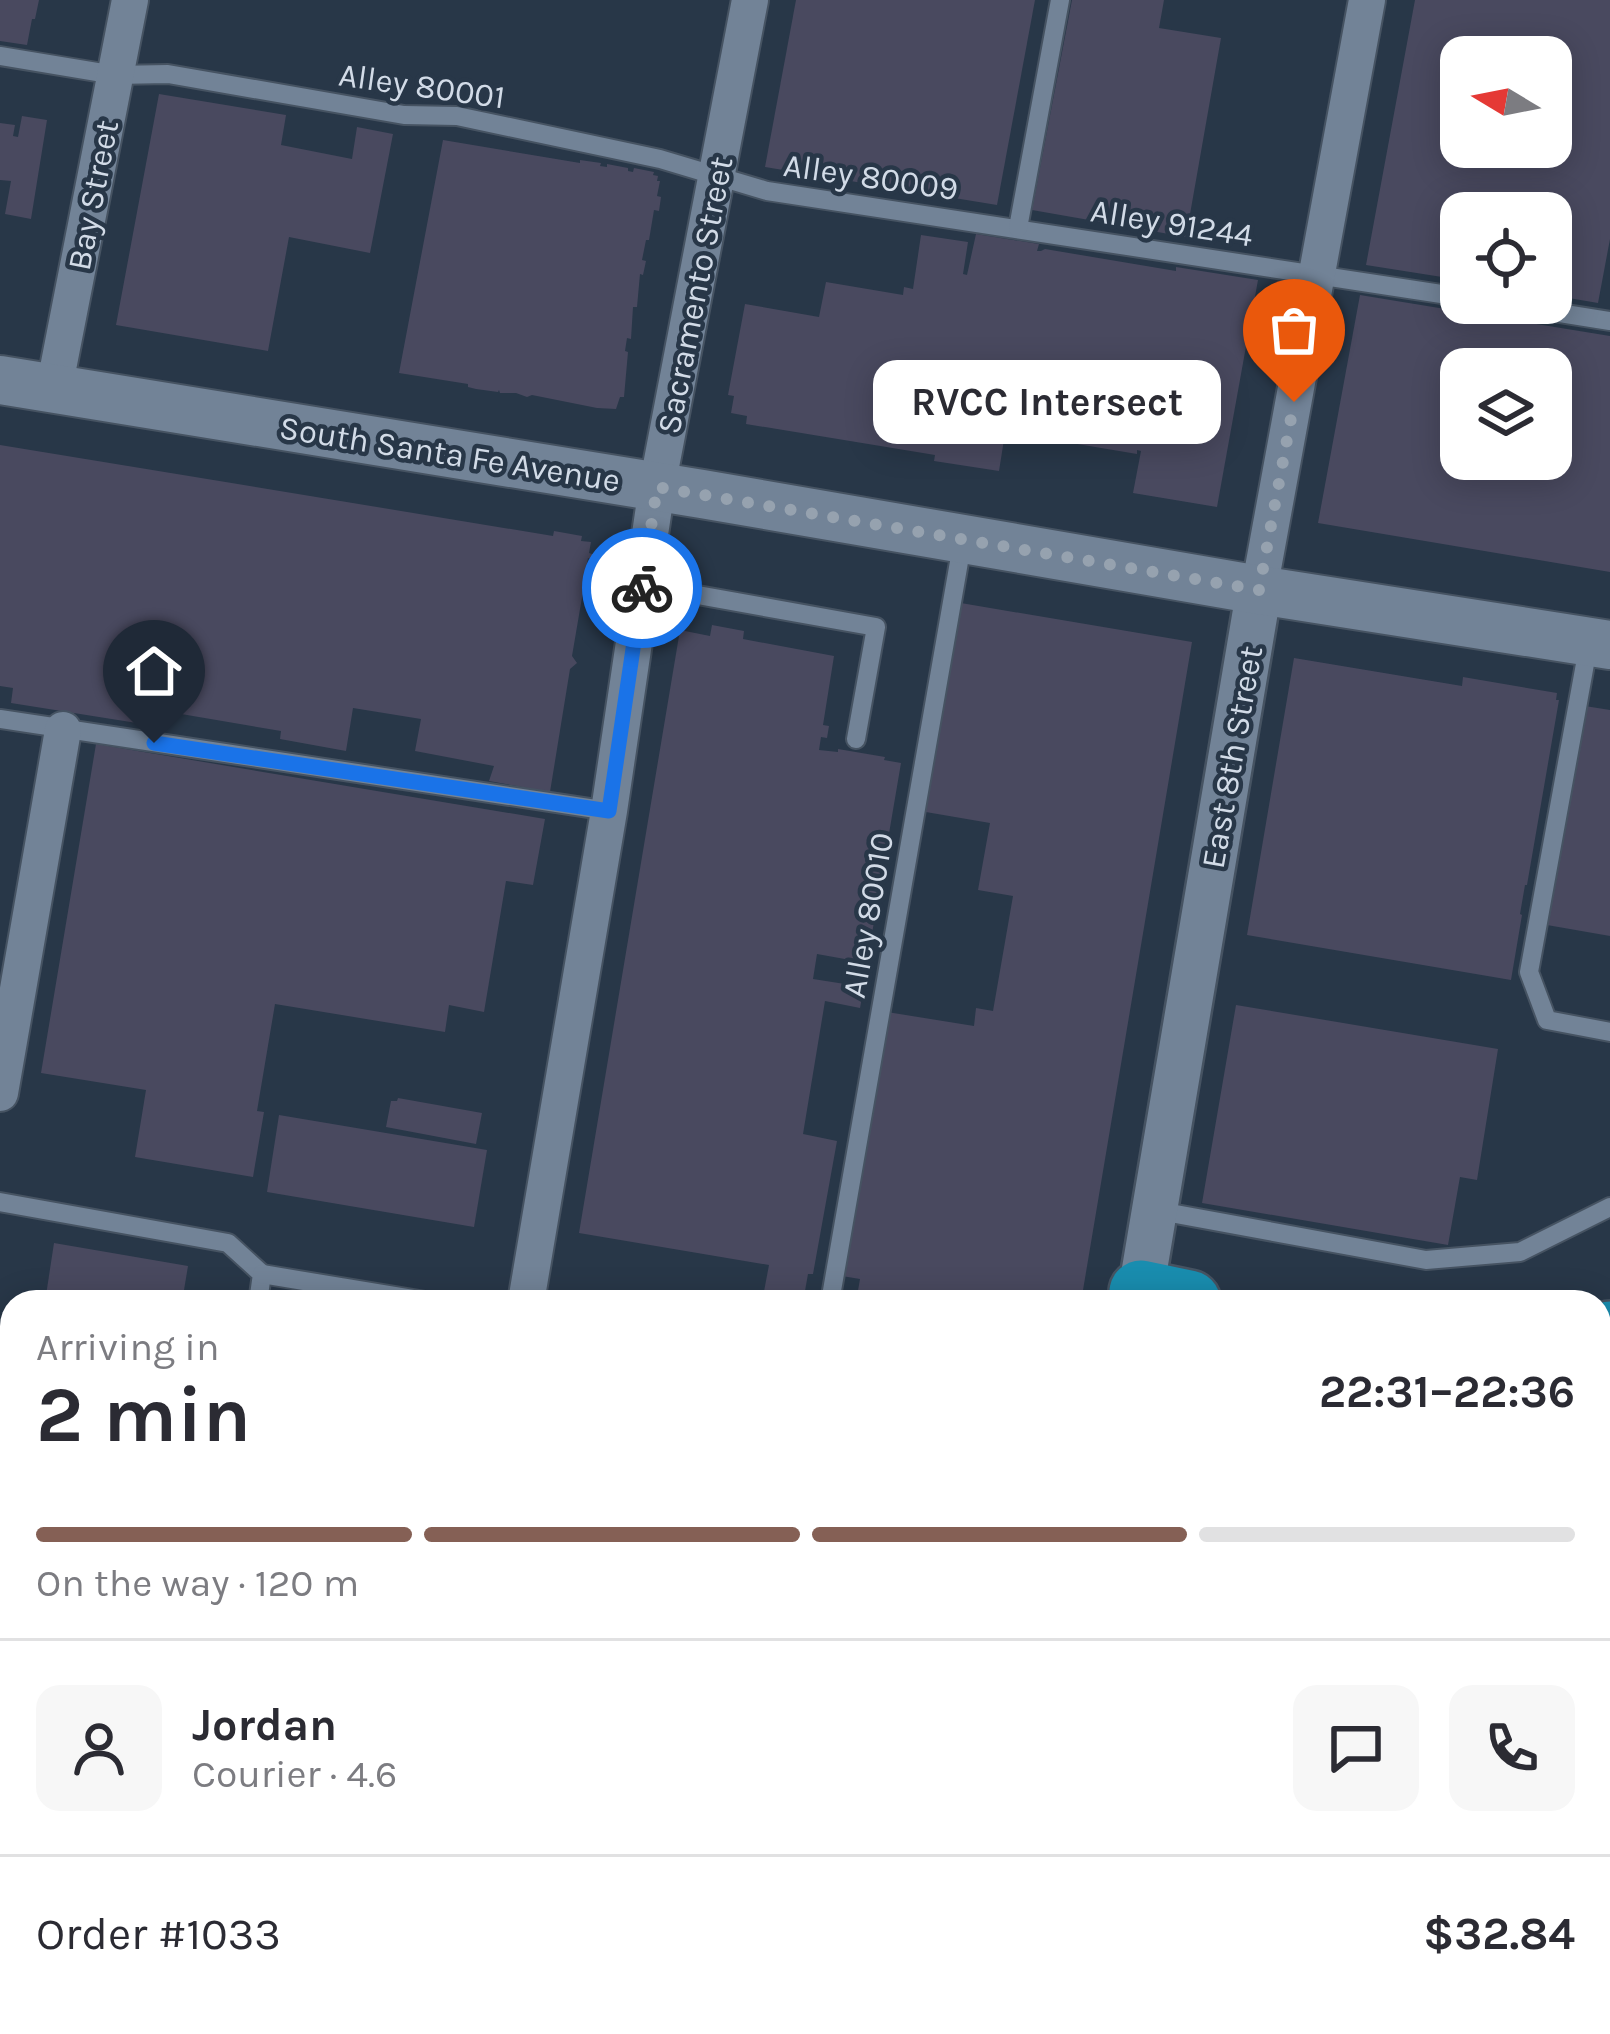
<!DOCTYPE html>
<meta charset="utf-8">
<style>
:root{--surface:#fff;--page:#f7f7f7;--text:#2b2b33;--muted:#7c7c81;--line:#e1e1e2;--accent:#856055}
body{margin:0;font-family:Karla,sans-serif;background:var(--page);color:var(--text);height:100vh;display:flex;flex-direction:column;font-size:45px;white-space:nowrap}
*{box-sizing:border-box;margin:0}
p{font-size:39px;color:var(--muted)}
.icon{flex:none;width:66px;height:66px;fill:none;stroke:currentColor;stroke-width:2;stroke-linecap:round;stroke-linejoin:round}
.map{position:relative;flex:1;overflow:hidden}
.details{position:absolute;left:0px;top:1290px;width:1611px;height:744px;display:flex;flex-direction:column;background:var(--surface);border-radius:36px 36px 0 0;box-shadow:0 6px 30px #0003}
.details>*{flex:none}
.needle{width:78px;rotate:280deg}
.tools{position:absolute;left:1440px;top:36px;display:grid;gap:24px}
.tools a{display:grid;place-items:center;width:132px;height:132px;border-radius:24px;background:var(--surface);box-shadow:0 6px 30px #0003;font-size:60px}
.pin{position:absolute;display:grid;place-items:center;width:102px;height:102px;color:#fff;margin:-123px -51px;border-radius:50% 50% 50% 0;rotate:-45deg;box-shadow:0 0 12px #0007}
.pin .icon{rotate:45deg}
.courier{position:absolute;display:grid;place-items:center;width:120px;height:120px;margin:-60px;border:9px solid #1a73e8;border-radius:50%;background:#fff;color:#222;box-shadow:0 3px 15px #0007}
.bubble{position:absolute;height:84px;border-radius:24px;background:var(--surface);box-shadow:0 6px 30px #0003;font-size:39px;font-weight:700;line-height:84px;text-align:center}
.headline em{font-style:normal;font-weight:700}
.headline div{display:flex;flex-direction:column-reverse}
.headline{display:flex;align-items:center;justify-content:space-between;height:204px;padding:0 36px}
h1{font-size:78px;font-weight:700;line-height:90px}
.bar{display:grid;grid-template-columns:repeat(4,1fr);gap:18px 12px;align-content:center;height:144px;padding:0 36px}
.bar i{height:15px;border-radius:9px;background:var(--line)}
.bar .on{background:var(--accent)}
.bar p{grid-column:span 4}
.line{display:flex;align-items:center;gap:30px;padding:0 36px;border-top:3px solid var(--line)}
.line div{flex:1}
.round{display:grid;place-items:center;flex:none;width:126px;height:126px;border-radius:24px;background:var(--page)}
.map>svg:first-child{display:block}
</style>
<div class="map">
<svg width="1610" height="2034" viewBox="0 0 1610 2034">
<rect width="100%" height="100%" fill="#283748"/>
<g fill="#49495f" fill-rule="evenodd">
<polygon points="0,0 39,0 35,19 32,19 27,45 0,41"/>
<polygon points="796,0 1035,0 997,205 765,167"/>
<polygon points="1072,0 1164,0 1159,28 1221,38 1186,237 1032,210"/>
<path d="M1415,0H1610V239L1598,303L1551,295V213H1461V280L1366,265ZM1461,57H1551V147H1461Z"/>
<polygon points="159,94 286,115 281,145 352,159 357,127 393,134 370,253 289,237 268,351 116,325"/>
<polygon points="22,116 47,120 31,219 5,214 11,181 0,180 0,123 15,125 13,136 18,137"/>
<polygon points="443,140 580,163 580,160 601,163 600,166 607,167 607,164 628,168 628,171 633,172 634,168 654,172 653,175 658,176 657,181 660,181 657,196 661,197 659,211 654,210 649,240 646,240 642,260 646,261 643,275 640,274 637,307 633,307 631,339 627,338 625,351 628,352 624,397 620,397 616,409 597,408 532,395 527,397 516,393 500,393 499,390 498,392 476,389 468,387 468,384 399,373"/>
<polygon points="976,234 1039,244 1037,251 1041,251 1045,249 1176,271 1176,267 1258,280 1217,507 1133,493 1141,451 1137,450 1137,454 1011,433 1012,428 1006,427 999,471 934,461 935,455 746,424 747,416 731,413 734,396 728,395 745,304 819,317 826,282 903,295 904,287 913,289 921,235 968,242 963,274 967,275"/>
<path d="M1360,295L1610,336V572L1318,523ZM1461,369H1551V459H1461Z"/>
<polygon points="0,445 535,533 553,536 554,531 582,536 581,541 591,542 589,553 595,555 594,560 588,558 586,569 592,570 591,575 586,574 572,656 577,663 570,669 550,792 489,781 494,766 415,751 421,719 353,708 346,751 280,739 281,731 146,708 143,724 11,703 13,688 0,686"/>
<polygon points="955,602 1192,642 1081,1302 856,1302 860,1279 842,1276 887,1012 974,1026 976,1008 993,1011 1013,896 978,890 990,823 920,811"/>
<polygon points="712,625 744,631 743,639 834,656 823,725 829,726 827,738 821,737 819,750 838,752 838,749 885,757 884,760 901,763 867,963 817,954 813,979 864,987 860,1008 825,1001 803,1134 837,1141 813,1274 808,1274 803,1302 762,1302 769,1265 579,1233 680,630 710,636"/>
<polygon points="1294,658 1462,686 1463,677 1557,693 1556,700 1559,700 1527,885 1525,885 1520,914 1522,915 1511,980 1247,935"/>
<polygon points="1585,706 1610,710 1610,936 1547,925"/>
<polygon points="96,744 545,819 533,885 506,881 484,1012 449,1005 445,1032 275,1004 257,1111 264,1112 253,1177 135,1157 146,1090 41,1073"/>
<polygon points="1236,1005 1498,1049 1477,1180 1460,1177 1448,1245 1202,1203"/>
<polygon points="398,1098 482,1113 476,1144 386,1127 391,1101 397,1101"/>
<polygon points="279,1115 487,1150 474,1227 267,1192"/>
<polygon points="54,1243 188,1266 182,1302 45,1302"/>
<polygon points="0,1599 12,1601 12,1807 0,1805"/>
<polygon points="0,1938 12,1940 12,2022 87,2022 85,2034 0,2034"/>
<polygon points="505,2022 958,2022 956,2034 503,2034"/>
<polygon points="1067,2022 1333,2022 1331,2034 1065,2034"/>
<polygon points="1395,2022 1532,2022 1530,2034 1393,2034"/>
</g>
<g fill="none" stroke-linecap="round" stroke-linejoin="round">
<g stroke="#465362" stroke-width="22">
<g id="service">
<polyline points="0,56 115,75 168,74 404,115 457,116 660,159 767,191 1461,297"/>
<polyline points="1018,228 1060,0"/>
<polyline points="1497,303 1610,321"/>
<polyline points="642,585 876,627 856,739"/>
<polyline points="1589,642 1529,972 1547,1020 1610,1032"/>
<polyline points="0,719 609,811"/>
<polyline points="0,1202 228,1243 262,1274 258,1302"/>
<polyline points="1154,1210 1426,1260 1520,1252 1610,1207"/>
<polyline points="262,1274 431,1302"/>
<polyline points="830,1302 963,539"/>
<polyline points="1599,1466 1610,1467"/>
<polyline points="1599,1503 1610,1505"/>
<polyline points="0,1884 12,1886"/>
<polyline points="1347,2034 1349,2022"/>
</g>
</g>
<g stroke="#465362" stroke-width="40">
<g id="minor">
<polyline points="54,389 130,0"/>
<polyline points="1259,590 1367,0"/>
<polyline points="0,1093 63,730"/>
<polyline points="526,1302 609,811 657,487 750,0"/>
<polyline points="1599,1897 1610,1828"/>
<polyline points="399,2034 401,2022"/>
<polyline points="1018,2034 1020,2022"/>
<polyline points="1577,2034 1579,2022"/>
</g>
</g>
<g stroke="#465362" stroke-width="50">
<g id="tertiary">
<polyline points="1139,1302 1259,590"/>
<polyline points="0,1548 12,1549"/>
<polyline points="1599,1815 1610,1816"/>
</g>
</g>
<g stroke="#465362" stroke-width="52">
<polyline id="secondary" points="0,380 702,494 1259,590 1610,645"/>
</g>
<g stroke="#465362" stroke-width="68">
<g id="motorway">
<polyline points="1141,1292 1189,1302"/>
<polyline points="1599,1337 1610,1333"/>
<polyline points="1599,1432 1610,1433"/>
</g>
</g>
<use href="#service" stroke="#728397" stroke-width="18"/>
<use href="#minor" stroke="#728397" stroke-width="36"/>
<use href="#tertiary" stroke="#728397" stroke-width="45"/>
<use href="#secondary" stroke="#728397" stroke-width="48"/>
<use href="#motorway" stroke="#198daf" stroke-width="63"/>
</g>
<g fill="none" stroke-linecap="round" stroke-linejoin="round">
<polyline stroke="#96a2af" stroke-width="12" stroke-dasharray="0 21.6" points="642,588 657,487 1259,590 1294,402"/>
<polyline stroke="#1a73e8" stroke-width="15" points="154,743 609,811 642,588"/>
</g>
<g text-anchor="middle" stroke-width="9" stroke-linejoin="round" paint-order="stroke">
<g font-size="33" fill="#d2dbe7" stroke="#283748">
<text transform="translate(422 85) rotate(8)" y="12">Alley 80001</text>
<text transform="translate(871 176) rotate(8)" y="12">Alley 80009</text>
<text transform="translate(92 195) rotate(-79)" y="12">Bay Street</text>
<text transform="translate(1172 222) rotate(9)" y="12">Alley 91244</text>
<text transform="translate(694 295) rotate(-79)" y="12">Sacramento Street</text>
<text transform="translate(450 453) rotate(9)" y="12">South Santa Fe Avenue</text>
<text transform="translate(1231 757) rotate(-80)" y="12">East 8th Street</text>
<text transform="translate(867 915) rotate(-80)" y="12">Alley 80010</text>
</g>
</g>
</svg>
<div class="tools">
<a><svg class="needle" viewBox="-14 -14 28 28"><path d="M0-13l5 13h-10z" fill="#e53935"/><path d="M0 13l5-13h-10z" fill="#7c7c81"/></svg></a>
<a><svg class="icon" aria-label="locate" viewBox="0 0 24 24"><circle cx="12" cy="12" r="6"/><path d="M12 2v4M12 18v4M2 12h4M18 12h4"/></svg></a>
<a><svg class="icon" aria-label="layers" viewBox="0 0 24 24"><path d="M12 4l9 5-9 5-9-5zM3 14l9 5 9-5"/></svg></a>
</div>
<div class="pin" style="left:1294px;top:402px;background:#ea580c"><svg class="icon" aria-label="bag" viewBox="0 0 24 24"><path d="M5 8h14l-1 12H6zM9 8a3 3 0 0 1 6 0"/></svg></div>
<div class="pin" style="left:154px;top:743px;background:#1f2937"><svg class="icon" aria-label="home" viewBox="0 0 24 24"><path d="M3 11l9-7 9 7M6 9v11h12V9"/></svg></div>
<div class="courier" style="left:642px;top:588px"><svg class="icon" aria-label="bike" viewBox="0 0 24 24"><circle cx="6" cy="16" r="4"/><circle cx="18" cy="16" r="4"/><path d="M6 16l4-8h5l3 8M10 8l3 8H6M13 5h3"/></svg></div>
<div class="bubble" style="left:873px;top:360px;width:348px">RVCC Intersect</div>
<section class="details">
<div class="headline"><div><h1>2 min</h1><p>Arriving in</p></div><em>22:31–22:36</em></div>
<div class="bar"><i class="on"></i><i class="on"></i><i class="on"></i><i></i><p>On the way · 120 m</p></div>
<div class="line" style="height:216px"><a class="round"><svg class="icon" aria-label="person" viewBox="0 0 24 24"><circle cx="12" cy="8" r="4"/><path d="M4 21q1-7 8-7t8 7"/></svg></a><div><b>Jordan</b><p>Courier · 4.6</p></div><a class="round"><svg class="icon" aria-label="chat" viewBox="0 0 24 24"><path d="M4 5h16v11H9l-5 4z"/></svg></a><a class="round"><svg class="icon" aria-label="phone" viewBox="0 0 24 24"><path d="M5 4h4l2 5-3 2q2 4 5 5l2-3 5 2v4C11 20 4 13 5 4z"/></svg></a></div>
<div class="line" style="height:156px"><div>Order #1033</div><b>$32.84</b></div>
</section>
</div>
